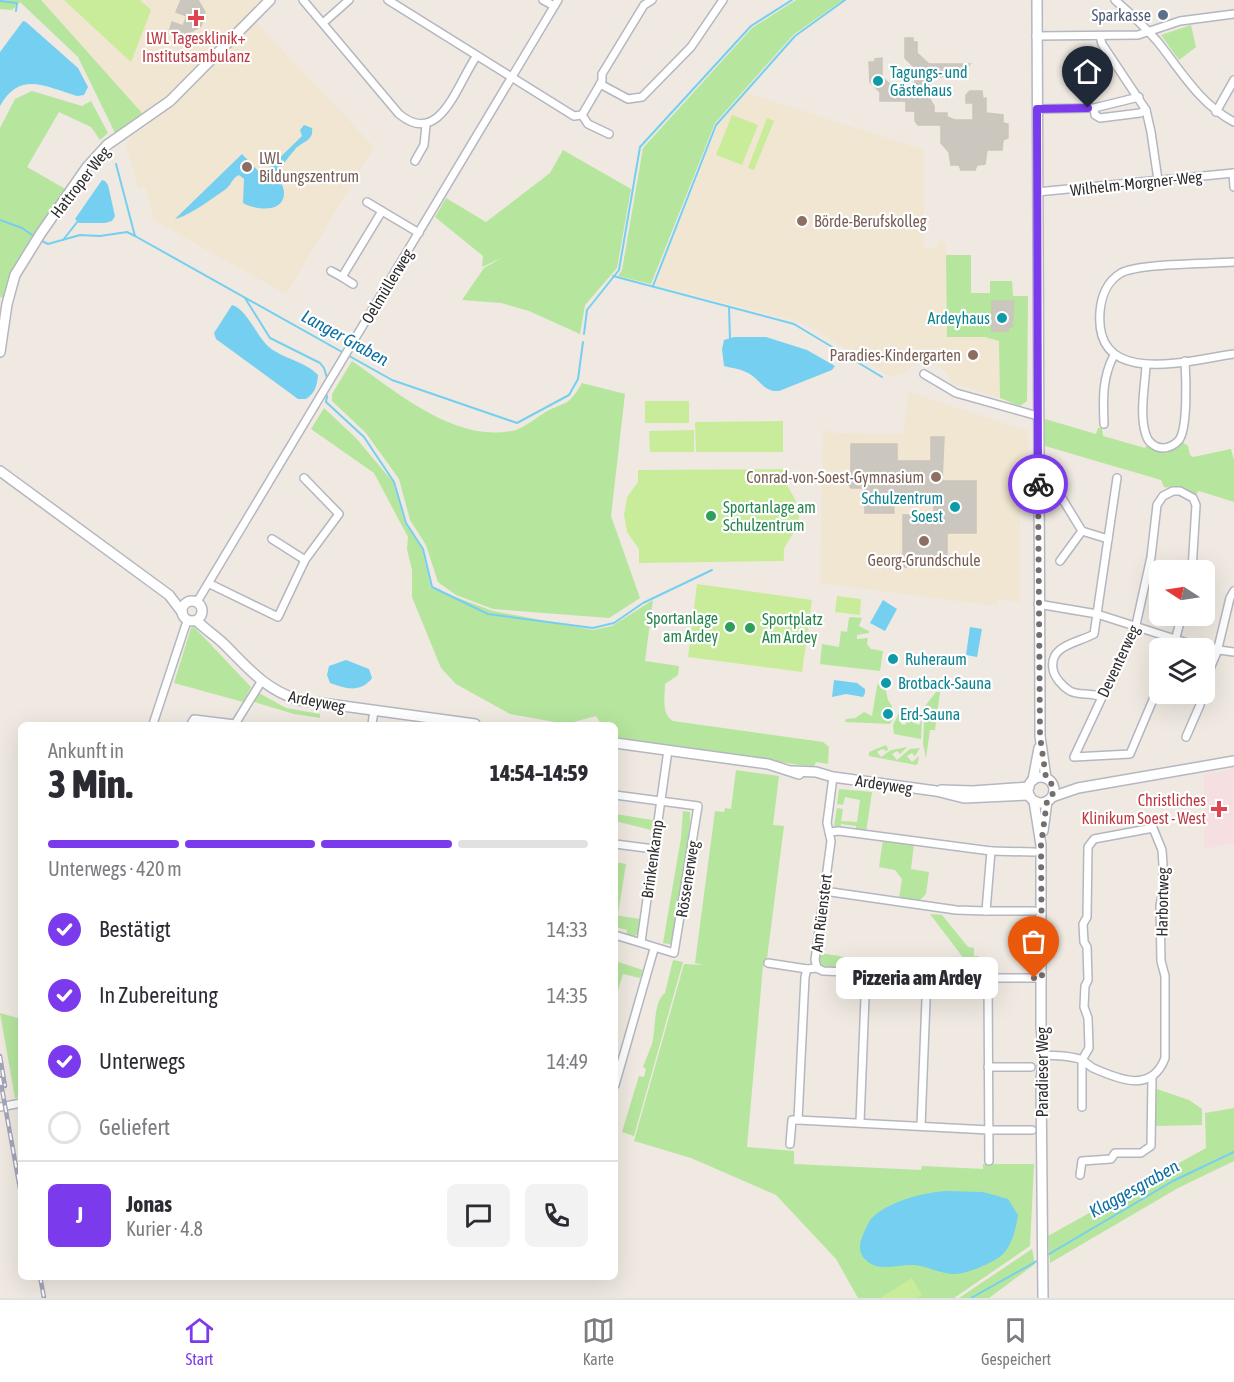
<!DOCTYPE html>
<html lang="de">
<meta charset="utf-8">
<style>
:root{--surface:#fff;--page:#f2f2f3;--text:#2b2b33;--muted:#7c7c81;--line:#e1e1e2;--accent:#7c3aed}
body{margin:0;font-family:"Asap Condensed",sans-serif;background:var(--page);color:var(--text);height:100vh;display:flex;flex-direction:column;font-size:22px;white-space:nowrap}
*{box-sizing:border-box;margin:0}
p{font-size:20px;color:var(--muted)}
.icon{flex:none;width:33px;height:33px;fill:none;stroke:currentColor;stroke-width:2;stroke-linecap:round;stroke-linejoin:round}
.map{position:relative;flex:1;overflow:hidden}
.side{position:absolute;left:18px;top:722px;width:600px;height:558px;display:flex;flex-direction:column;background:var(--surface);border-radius:9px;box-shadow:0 6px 24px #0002}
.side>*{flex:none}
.needle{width:39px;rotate:282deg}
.buttons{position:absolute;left:1149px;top:560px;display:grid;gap:12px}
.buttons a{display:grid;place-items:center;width:66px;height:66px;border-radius:9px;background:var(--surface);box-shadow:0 6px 24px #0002;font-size:30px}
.pin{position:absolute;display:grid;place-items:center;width:51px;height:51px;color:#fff;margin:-62px -26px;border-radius:50% 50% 50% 0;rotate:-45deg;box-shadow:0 0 6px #0007}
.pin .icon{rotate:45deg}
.courier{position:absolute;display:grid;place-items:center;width:60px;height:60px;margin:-30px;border:4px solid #7c3aed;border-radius:50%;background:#fff;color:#222;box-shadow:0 2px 8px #0007}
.bubble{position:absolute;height:42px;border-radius:9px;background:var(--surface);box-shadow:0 6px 24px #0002;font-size:20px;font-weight:800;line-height:42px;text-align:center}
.head em{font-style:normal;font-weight:800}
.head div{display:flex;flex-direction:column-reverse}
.head{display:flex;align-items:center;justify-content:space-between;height:102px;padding:0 30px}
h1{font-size:39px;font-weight:800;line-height:45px}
.bar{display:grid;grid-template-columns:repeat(4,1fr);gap:9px 6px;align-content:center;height:72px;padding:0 30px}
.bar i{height:8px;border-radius:4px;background:var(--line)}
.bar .on{background:var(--accent)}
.bar p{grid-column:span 4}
.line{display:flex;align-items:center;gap:15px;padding:0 30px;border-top:2px solid var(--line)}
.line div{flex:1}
.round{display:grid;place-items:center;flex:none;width:63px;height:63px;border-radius:9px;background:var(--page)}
ol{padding:0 30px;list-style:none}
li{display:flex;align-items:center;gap:18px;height:66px}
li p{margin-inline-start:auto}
li .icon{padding:6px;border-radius:50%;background:var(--accent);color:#fff;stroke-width:4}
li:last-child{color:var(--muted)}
li i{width:33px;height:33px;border:3px solid var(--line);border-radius:50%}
.tabs{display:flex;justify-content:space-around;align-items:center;height:84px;border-top:2px solid var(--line);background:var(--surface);font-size:16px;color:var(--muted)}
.tabs a{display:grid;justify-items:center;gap:3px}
.tabs .on{color:var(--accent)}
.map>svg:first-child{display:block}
</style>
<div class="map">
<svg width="1234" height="1298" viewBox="0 0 1234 1298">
<rect width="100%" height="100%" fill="#efe9e1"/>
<g fill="#f0e6d1">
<polygon points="41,0 261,0 248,14 374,147 286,294 155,221 146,189 144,187 138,188 126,145 132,135 149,125 142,113"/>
<polygon points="747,93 924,150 924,249 933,249 941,240 946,245 947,336 985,337 1000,341 1000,398 952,383 943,368 925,362 918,362 900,375 890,376 803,323 655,285 718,125"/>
<polygon points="908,392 1028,431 1028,451 1020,475 1020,602 998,599 996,606 820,583 823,430 836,433 904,434"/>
</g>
<polygon fill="#f5dfe0" points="1234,769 1234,843 1204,849 1204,774"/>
<g fill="#b6e59e" fill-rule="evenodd">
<polygon points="0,0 41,0 142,113 116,135 78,57 20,2 12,10 0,9"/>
<polygon points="796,0 843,0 793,35 715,123 651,284 618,276 622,270 643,148 752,28"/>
<polygon points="1191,25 1196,47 1179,60 1161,35"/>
<polygon points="32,91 82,106 91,101 108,133 100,140 91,127 59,112 27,167 67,190 10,277 6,299 0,297 0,128 15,99"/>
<polygon points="563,150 631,189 617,268 585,305 580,334 529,311 501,303 462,300 484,268 503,257 482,267 483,256 435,217 446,198 486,222 550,173"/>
<path d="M946,255H971V293H990V281H1012L1013,296H1028L1027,401L1020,406L1000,398L999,341L985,337H947ZM993,301H1014L1012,327H1008L992,305Z"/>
<path d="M352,361C397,392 457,445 516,430C525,427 536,418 544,413C566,400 567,409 582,383L625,394L611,516L640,598L609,618L493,609L456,595L438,582L426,545L410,520L399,479L366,433L332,401V394Z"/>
<path d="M324,408L356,438L393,482L405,523L422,549L431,588L493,611L593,630L612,626L653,600L645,661L679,666L678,675L665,684C665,696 661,714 673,721L823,742L829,747L828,764L816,762L814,767L615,738V724H601L596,716L566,724L510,714L456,684L441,668L412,597V570L407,549L408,537L374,473L311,429Z"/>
<polygon points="1045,419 1096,434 1098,428 1102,428 1103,436 1145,448 1147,444 1154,449 1182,442 1188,446 1190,455 1193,457 1231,449 1234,460 1234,502 1199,491 1194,496 1188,491 1164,487 1161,480 1045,446"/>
<polygon points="851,617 862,618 859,626 869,631 869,633 857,635 857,639 868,638 867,644 871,649 883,651 880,671 820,664 822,644 839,647 841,631 847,632 849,618"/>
<polygon points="194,627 251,687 243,702 174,683 191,628"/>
<polygon points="880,681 880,686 885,687 888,700 892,706 892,708 887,707 883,710 882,714 886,719 894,717 890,724 845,722 846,719 855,718 864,712 872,716 877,686"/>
<polygon points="936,692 940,692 935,730 930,730 926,758 923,744 924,722 928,721 922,710"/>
<polygon points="259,693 286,708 320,714 320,718 294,714 254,702"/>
<polygon points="900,711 905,713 900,721 902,725 906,724 906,711 913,713 910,721 919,725 922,719 921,739 894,734 893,725"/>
<polygon points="886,745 888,749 887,751 882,749 877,752 881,757 891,750 907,747 900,754 897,751 892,754 897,760 910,749 920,748 915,756 912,753 907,756 912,762 919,756 918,763 916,765 869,756 869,752"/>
<polygon points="736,770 779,776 773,825 784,826 766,966 763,966 747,1147 794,1151 794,1164 921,1170 922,1166 983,1169 983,1164 1034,1164 1030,1246 954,1298 858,1298 836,1259 776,1195 691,1158 634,1141 684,964 704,965 695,963 715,811 724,812 725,808 731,809"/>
<polygon points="839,789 872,792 866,832 856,831 856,826 841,824 840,829 834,826 837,808 843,809 841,821 857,822 860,800 845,797 843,805 837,804"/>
<polygon points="683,811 690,812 690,823 674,945 663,943 681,838"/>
<polygon points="615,814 653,820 651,830 615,821"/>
<polygon points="883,840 914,844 911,869 929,872 926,894 919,901 899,898 902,879 895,870 879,867"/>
<polygon points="615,862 626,864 618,914 615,914"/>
<polygon points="930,914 942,915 968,947 974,948 974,956 979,956 979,973 971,974 971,968"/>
<polygon points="615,915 640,919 638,934 633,937 626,936 627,930 615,927"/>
<polygon points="820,953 864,960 865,968 863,970 822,966 818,959"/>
<path d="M673,960L683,962L634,1136L622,1132L639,1076L644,1077L646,1069L643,1067C646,1059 649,1052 652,1044C656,1029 653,1002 665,993Z"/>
<polygon points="615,961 643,970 640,978 623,974 615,1000"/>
<polygon points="0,1013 21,1019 21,1097 15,1098"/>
<polygon points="1154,1088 1189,1100 1202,1109 1202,1125 1155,1126"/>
<polygon points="1234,1108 1234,1161 1178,1188 1050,1263 1048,1236 1206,1148 1205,1113"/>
<polygon points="1032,1249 1035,1264 989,1298 959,1298"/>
</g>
<g fill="#c9ec9a">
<polygon points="64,0 140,0 151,10 131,62"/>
<polygon points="732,115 758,125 742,165 716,155"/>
<polygon points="767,118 774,121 754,170 748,168"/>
<rect x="645" y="401" width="44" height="22"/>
<polygon points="783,421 783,452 696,452 695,422"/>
<polygon points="694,430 694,452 650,452 649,431"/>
<path d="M783,469C783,487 800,498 799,517C798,530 790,537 785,547C783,550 784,557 784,561L639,563V549L627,532L624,515L627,497L638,482V470Z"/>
<polygon points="697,584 812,600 802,672 688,657"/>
<polygon points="837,596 861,599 860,615 835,612"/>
<polygon points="912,1278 922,1295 917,1298 880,1298"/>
</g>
<g fill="#75cff0">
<path d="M23,21L26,22L78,68L88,87L84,95L77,96C46,87 20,70 0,106V52Z"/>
<path d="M304,125L312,128C314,140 304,141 296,148C292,153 283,164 279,170C275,178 284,184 284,192C285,214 255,210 243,203L244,179L239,175C232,178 232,184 226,189C213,198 189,216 175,219L242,154L262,175L302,136L300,130Z"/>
<polygon points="102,180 105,181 108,185 115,216 112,221 105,223 79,223 75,219"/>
<path d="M232,305C246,308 257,337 269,347C283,359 305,361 318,375C317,386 315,393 306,399H298L216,339L214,333Z"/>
<path d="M734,337H766L807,350L835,366L832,370L779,391C763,392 761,380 748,373C741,369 732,368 724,366L722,349L724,340Z"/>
<polygon points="883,600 897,609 885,631 870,623"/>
<polygon points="970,627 982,629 977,657 966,655"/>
<path d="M346,660L369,669L372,678C361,693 346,689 330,683L327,675L329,666Z"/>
<polygon points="834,680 857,683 865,689 865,693 863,697 846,694 832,697"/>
<path d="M947,1191L983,1192L1008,1199L1018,1215C1016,1227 1013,1243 1004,1253C996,1262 967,1274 954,1274C941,1274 927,1266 914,1265C898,1264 879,1273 866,1260C858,1253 859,1244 863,1235C865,1230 868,1223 871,1219C886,1202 925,1192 947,1191Z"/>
</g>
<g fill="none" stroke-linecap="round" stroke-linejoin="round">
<g stroke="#75cff0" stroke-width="2">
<polyline points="0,1 17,3 16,11"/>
<polyline points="116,164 135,236 392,380 517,423 569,395 578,379 583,342"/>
<polyline points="0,220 22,228 35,237"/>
<polyline points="40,240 48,244 80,235 100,236 127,232 135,236"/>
<polyline points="63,240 78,221"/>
<polyline points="613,276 794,324 882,377"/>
<polyline points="653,286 716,125 795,36 845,0"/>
<polyline points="245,298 270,338 320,363 324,368 327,378"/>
<polyline points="729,307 730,339"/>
<polyline points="584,334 587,310 619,270 640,147 751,26 792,0"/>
<polyline points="327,396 326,402 364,437 394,482 406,523 423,549 432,587 488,614 593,628 614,623 643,603 712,570"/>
<polyline points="1049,1254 1173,1181 1234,1152"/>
<polyline points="971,1298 1037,1261"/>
</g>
</g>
<g fill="#cbc7bf" stroke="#cbc5ba" stroke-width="1.5">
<polygon points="181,0 198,0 205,12 201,26 186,35 170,29 172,22 183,26 187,16 176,12"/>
<polygon points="905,38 913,38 913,42 917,42 917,53 929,64 970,64 959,76 929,77 929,98 934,106 934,113 947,113 947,117 955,120 973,120 973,103 966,103 966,95 970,91 982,91 983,99 986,98 986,113 1003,115 1003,123 1008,124 1008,138 1003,140 1002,150 987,150 985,164 977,165 975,170 961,170 959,165 951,165 949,152 941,143 941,125 918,125 915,121 915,111 906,111 906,101 880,101 880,92 870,82 869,62 875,62 875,59 882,58 882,77 894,88 915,88 915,68 905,58"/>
<polygon points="992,301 1014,301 1012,327 1008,327 1008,331 992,331"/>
<polygon points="931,437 944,437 942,481 976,481 976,533 947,533 947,566 903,567 903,515 934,515 934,500 910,500 910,493 893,493 894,513 865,513 865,488 851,488 849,485 849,480 851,480 851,444 897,444 897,461 931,461"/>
</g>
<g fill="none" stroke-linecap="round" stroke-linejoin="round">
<g stroke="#b4b7c1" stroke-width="10">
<g id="street">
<path d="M303,0L399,114C440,148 457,84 476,57"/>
<polyline points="388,0 574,116 582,115 602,81 602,74 644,5 652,0"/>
<polyline points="543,0 554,6"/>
<path d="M1115,0C1130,13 1145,27 1158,42C1181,71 1200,104 1234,122"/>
<polyline points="323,23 349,0"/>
<polyline points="1036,36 1138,35 1180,21 1234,14"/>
<polyline points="1100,36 1102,44 1146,110 1151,132 1158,180"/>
<polyline points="600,84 628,99 642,97 691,47 723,0"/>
<polyline points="1094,108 1095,115 1100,118 1140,113 1146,110"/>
<polyline points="1037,109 1094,108 1139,97"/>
<polyline points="1216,112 1234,80"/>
<polyline points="582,115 588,124 609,134"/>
<polyline points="415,161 424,145 426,125"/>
<polyline points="1233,173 1234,187"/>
<polyline points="1037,192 1234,173"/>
<polyline points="367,202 382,211"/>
<path d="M1234,262C1210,264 1139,263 1121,273C1107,281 1101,297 1100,312C1094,389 1189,360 1234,354"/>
<polyline points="331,271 342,277"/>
<polyline points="353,284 342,277 382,211 419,233"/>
<path d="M1146,365C1145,386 1139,415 1146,435C1148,442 1155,448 1163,448C1169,448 1176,444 1179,440C1188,428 1186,377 1185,361"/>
<polyline points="924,374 956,393 1038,416"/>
<path d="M1104,424C1103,399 1102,378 1114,355"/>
<polyline points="1057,490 1082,531 1108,539"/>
<polyline points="272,539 305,560"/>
<polyline points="1060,561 1082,531"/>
<polyline points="210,584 278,617 305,560 339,514 304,478"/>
<polyline points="197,602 558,0"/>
<polyline points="1038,604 1097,614 1203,648"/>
<polyline points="1173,648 1182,615"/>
<polyline points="1204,648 1234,652"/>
<polyline points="1160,678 1155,695 1130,754 1074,757 1136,625 1151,557 1157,505 1163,496 1173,491 1180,491 1193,498 1196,505 1192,570"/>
<polyline points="1204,683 1217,652 1230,598 1234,591"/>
<path d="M1101,697C1091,692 1079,696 1070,691C1063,687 1054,677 1053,669C1049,645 1078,643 1094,634L1117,478"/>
<polyline points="153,724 187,621"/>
<polyline points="191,724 194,719 235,724 261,682"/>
<polyline points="372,724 374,711"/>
<polyline points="1186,737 1200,705 1202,693"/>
<polyline points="833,777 827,823 831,841 815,960 817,968 823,971 988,978 1042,978"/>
<polyline points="615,795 698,806 674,953 615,935"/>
<polyline points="615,844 654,849"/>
<polyline points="991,851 1034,852"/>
<polyline points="824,891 956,910 986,911 991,851 839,831 829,832"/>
<polyline points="986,911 1034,911"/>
<polyline points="641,942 668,750"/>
<polyline points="768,963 807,969"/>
<polyline points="988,978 989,1161"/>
<path d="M1044,1055C1056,1056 1071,1055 1082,1060C1086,1062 1089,1066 1093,1068C1120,1080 1152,1093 1165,1058V976L1161,961L1160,906L1163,890V865L1162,850L1153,828L1094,839L1088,847L1087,917L1083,924L1084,942L1087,947L1088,980L1085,986L1084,1007L1088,1018L1089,1048L1082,1060V1107"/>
<polyline points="988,1067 1031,1067"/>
<polyline points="615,1085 654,949"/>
<polyline points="0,1107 21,1103"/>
<polyline points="798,1120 989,1130 1032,1130"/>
<polyline points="860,1122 866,973"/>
<polyline points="921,1126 927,975"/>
<polyline points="790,1144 792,1120 798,1120 805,977 807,969 817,968"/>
<polyline points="1080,1175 1082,1161 1111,1159 1115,1153 1141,1153 1151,1146 1152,1078"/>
</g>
</g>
<g stroke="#b4b7c1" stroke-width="12">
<g id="secondary">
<polyline points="1037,0 1040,708 1040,736 1046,778"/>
<polyline points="0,352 7,304 15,275 41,233 87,167 107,145 170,101 270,0"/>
<polyline points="0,471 169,595 182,612"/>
<circle cx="192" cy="611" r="10"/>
<path d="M197,621C206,630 216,636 225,645C249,669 266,690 299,700L475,724"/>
<polyline points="615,743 768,764 799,774"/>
<polyline points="793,771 816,772 833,777 936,791 964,798 1029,795"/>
<circle cx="1041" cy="790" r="13"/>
<polyline points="1033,780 1039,748"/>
<polyline points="941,790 973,791 1029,787"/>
<polyline points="1052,797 1078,788 1234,761"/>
<polyline points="1034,801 1041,845 1041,1027 1044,1055 1041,1079 1043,1298"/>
<polyline points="1043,831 1047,801"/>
</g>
</g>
<use href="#street" stroke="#fff" stroke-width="7"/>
<use href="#secondary" stroke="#fff" stroke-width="9"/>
<g stroke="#a3a6b8" stroke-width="4.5">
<g id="rail">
<polyline points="0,1056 5,1086"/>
<polyline points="0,1078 21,1194"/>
<polyline points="40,1276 44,1298"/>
</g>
</g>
<use href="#rail" stroke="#fff" stroke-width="2" stroke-dasharray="7" stroke-linecap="butt"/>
</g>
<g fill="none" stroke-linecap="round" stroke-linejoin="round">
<path stroke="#726f6d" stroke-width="6" stroke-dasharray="0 10.8" d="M1034,978H1042L1041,845L1047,801C1056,794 1055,785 1046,778L1040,736L1038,484"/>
<polyline stroke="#7c3aed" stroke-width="8" points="1038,484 1037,109 1088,108"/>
</g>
<circle fill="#5c6f8a" stroke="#fff" stroke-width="2" cx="1163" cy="15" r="6"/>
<g fill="#e0444e" stroke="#fff" stroke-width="2">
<path d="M193 9h6v6h6v6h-6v6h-6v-6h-6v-6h6z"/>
<path d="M1216 800h6v6h6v6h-6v6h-6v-6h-6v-6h6z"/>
</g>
<g fill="#0f9aa8" stroke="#fff" stroke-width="2">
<circle cx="878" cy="81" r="6"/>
<circle cx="1002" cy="318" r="6"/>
<circle cx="955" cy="507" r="6"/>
<circle cx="893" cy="659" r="6"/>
<circle cx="886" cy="683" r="6"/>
<circle cx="888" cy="714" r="6"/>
</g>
<g fill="#8d6e63" stroke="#fff" stroke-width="2">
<circle cx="247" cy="167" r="6"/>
<circle cx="802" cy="221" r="6"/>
<circle cx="973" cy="355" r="6"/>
<circle cx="936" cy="477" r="6"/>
<circle cx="924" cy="541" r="6"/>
</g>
<g fill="#2e9e5b" stroke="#fff" stroke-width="2">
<circle cx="711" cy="516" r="6"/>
<circle cx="730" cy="627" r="6"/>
<circle cx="750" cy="628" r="6"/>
</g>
<g text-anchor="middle" stroke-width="4.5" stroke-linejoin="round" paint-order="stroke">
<g font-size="16" fill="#4e5e75" stroke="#fff" text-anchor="end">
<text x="1151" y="21">Sparkasse</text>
</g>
<g font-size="16" fill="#be3a42" stroke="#fff">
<text x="196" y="44">LWL Tagesklinik+<tspan x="196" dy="18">Institutsambulanz</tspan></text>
<text x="1206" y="806" text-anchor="end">Christliches<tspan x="1206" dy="18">Klinikum Soest - West</tspan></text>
</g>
<g font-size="16" fill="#0d838f" stroke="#fff" text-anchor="start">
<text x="890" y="78">Tagungs- und<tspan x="890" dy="18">Gästehaus</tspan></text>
<text x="990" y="324" text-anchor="end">Ardeyhaus</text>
<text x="943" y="504" text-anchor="end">Schulzentrum<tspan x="943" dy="18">Soest</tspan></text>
<text x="905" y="665">Ruheraum</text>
<text x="898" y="689">Brotback-Sauna</text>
<text x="900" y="720">Erd-Sauna</text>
</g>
<g font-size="16" fill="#785e54" stroke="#fff" text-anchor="start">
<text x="259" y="164">LWL<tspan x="259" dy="18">Bildungszentrum</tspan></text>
<text x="814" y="227">Börde-Berufskolleg</text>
<text x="961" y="361" text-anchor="end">Paradies-Kindergarten</text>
<text x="924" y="483" text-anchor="end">Conrad-von-Soest-Gymnasium</text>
<text x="924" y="566" text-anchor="middle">Georg-Grundschule</text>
</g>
<g font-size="16" fill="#2e2e2e" stroke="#fff">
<text transform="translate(80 182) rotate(-52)" y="6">Hattroper Weg</text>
<text transform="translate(1136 183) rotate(-6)" y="6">Wilhelm-Morgner-Weg</text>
<text transform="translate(387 286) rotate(-59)" y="6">Oelmüllerweg</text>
<text transform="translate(1118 661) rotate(-65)" y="6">Deventerweg</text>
<text transform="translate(317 701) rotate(11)" y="6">Ardeyweg</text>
<text transform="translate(884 784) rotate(8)" y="6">Ardeyweg</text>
<text transform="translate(652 859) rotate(-82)" y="6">Brinkenkamp</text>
<text transform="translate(687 879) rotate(-81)" y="6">Rössenerweg</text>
<text transform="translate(1162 902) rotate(-89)" y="6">Harbortweg</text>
<text transform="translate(821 913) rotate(-83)" y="6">Am Rüenstert</text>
<text transform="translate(1042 1072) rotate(-90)" y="6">Paradieser Weg</text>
</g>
<g font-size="16" fill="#27864d" stroke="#fff" text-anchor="start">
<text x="723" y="513">Sportanlage am<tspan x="723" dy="18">Schulzentrum</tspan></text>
<text x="718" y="624" text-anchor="end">Sportanlage<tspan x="718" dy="18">am Ardey</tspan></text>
<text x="762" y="625">Sportplatz<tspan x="762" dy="18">Am Ardey</tspan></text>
</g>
<g font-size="18" font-style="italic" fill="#0d6fa3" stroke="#fff">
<text transform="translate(345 338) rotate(29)" y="6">Langer Graben</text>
<text transform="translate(1134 1189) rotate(-29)" y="6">Klaggesgraben</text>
</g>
</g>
</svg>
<div class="buttons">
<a><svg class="needle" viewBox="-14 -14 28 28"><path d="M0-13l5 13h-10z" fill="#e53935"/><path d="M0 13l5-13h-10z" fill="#7c7c81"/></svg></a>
<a><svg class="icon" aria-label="layers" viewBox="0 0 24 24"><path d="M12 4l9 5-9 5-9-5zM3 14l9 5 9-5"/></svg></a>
</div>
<div class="pin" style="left:1034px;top:978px;background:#ea580c"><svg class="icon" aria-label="bag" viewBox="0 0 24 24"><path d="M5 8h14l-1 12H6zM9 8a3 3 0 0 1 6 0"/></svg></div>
<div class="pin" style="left:1088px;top:108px;background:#1f2937"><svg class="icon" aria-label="home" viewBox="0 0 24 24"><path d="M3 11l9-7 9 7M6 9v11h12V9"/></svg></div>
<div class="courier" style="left:1038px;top:484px"><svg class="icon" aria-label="bike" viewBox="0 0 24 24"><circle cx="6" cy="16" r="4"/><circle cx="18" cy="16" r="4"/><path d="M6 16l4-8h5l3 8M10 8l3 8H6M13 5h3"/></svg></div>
<div class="bubble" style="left:836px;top:957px;width:162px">Pizzeria am Ardey</div>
<section class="side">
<div class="head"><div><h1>3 Min.</h1><p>Ankunft in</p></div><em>14:54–14:59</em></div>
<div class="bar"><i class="on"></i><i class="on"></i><i class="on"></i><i></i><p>Unterwegs · 420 m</p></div>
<ol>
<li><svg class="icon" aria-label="check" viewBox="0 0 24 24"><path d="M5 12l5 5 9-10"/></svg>Bestätigt<p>14:33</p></li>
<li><svg class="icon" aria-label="check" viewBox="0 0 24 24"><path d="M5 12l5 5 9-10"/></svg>In Zubereitung<p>14:35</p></li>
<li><svg class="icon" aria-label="check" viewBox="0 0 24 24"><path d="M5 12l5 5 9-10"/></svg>Unterwegs<p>14:49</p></li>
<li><i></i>Geliefert</li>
</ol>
<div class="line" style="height:108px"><b class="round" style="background:var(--accent);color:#fff">J</b><div><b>Jonas</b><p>Kurier · 4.8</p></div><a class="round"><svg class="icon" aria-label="chat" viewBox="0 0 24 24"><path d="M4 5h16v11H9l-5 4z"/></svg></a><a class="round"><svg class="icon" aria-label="phone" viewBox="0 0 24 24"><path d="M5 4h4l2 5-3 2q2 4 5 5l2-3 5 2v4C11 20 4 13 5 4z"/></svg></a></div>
</section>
</div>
<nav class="tabs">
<a class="on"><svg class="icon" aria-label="home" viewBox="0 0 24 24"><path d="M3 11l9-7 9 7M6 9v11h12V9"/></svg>Start</a>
<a><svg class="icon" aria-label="map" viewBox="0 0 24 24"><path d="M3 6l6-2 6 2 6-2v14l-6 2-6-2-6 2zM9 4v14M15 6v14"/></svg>Karte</a>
<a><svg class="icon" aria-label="saved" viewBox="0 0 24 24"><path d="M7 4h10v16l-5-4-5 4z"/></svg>Gespeichert</a>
</nav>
